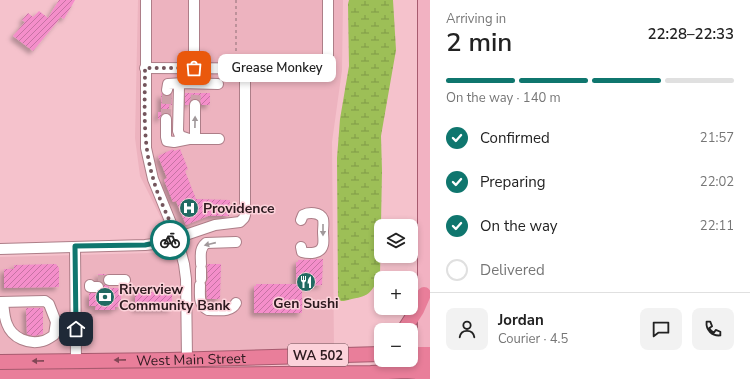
<!DOCTYPE html>
<meta charset="utf-8">
<style>
:root{--surface:#fff;--page:#f2f2f2;--text:#222;--muted:#767676;--line:#e0e0e0;--accent:#0f766e}
body{margin:0;font-family:"Nunito Sans",sans-serif;background:var(--page);color:var(--text);height:100vh;display:flex;flex-direction:column;font-size:15px;white-space:nowrap}
*{box-sizing:border-box;margin:0}
p{font-size:13px;color:var(--muted)}
.icon{flex:none;width:22px;height:22px;fill:none;stroke:currentColor;stroke-width:2;stroke-linecap:round;stroke-linejoin:round}
.map{position:relative;flex:1;overflow:hidden}
.side{display:flex;flex-direction:column;background:var(--surface);width:320px}
.side>*{flex:none}
.tools{position:absolute;left:374px;top:219px;display:grid;gap:8px}
.tools a{display:grid;place-items:center;width:44px;height:44px;border-radius:8px;background:var(--surface);box-shadow:0 2px 6px #0003;font-size:20px}
.pin{position:absolute;display:grid;place-items:center;width:34px;height:34px;color:#fff;margin:-17px;border-radius:8px;box-shadow:0 2px 6px #0006}
.courier{position:absolute;display:grid;place-items:center;width:40px;height:40px;margin:-20px;border:3px solid #0f766e;border-radius:50%;background:#fff;color:#222;box-shadow:0 1px 5px #0007}
.bubble{position:absolute;height:28px;border-radius:8px;background:var(--surface);box-shadow:0 2px 6px #0003;font-size:13px;font-weight:600;line-height:28px;text-align:center}
.head em{font-style:normal;font-weight:600}
.head div{display:flex;flex-direction:column-reverse}
.head{display:flex;align-items:center;justify-content:space-between;height:68px;padding:0 16px}
h1{font-size:26px;font-weight:600;line-height:30px}
.bar{display:grid;grid-template-columns:repeat(4,1fr);gap:6px 4px;align-content:center;height:48px;padding:0 16px}
.bar i{height:5px;border-radius:3px;background:var(--line)}
.bar .on{background:var(--accent)}
.bar p{grid-column:span 4}
.line{display:flex;align-items:center;gap:10px;padding:0 16px;border-top:1px solid var(--line)}
.line div{flex:1}
.round{display:grid;place-items:center;flex:none;width:42px;height:42px;border-radius:8px;background:var(--page)}
ol{padding:0 16px;list-style:none}
li{display:flex;align-items:center;gap:12px;height:44px}
li p{margin-inline-start:auto}
li .icon{padding:4px;border-radius:50%;background:var(--accent);color:#fff;stroke-width:4}
li:last-child{color:var(--muted)}
li i{width:22px;height:22px;border:2px solid var(--line);border-radius:50%}
main{display:flex;flex:1;min-height:0}
.map>svg:first-child{display:block}
</style>
<main>
<div class="map">
<svg width="430" height="379" viewBox="0 0 430 379">
<defs>
<pattern id="wetland-marsh" width="20" height="14" patternUnits="userSpaceOnUse"><rect width="20" height="14" fill="#9dbf57"/><path d="M1 5h8M5 5V1M11 12h8M15 12V8" fill="none" stroke="#809a47"/></pattern>
<pattern id="building-hatch" width="6" height="6" patternUnits="userSpaceOnUse"><rect width="6" height="6" fill="#f48eca"/><path d="M-1 1l2-2M0 6l6-6M5 7l2-2" fill="none" stroke="#c673a3"/></pattern>
<filter id="shadow"><feDropShadow dx="-3.5" dy="3.5" stdDeviation="2" flood-color="#0004"/></filter>
</defs>
<rect width="100%" height="100%" fill="#f5c2cc"/>
<polygon fill="#edb3bf" points="138,0 343,0 342,70 332,142 334,349 0,355 0,257 150,253 164,252 172,258 165,226 140,176 135,138"/>
<path fill="url(#wetland-marsh)" d="M349,0H393L396,50L381,136L382,171L380,275C369,298 368,295 344,301H341L338,298L337,158L340,119L349,66L348,4Z"/>
<g fill="url(#building-hatch)" filter="url(#shadow)">
<polygon points="59,0 75,0 64,19 60,17 58,21 33,51 13,36 25,22 22,20 28,13 33,17 39,11 48,18"/>
<polygon points="161,93 166,96 172,94 172,105 169,105 169,113 163,113 160,119 158,119 158,112 161,112"/>
<polygon points="185,93 210,93 210,105 201,105 200,101 195,99 191,100 189,105 185,105"/>
<polygon points="173,149 174,151 180,149 188,169 185,171 196,199 230,200 229,216 208,216 186,225 176,201 173,202 164,180 167,178 158,156"/>
<polygon points="323,259 322,285 302,286 302,313 254,313 254,286 256,286 256,284 296,284 296,262 298,262 298,260"/>
<polygon points="56,264 59,268 59,287 4,288 4,269 14,269 14,265"/>
<polygon points="207,264 221,264 220,299 207,299 206,283 208,279"/>
<polygon points="98,274 106,274 104,276 103,280 105,285 109,286 109,288 121,288 121,307 115,307 115,310 95,310 96,306 89,306 89,293 98,293 104,290 103,283 98,280"/>
<rect x="135" y="292" width="37" height="17"/>
<polygon points="26,308 43,308 43,334 33,336 27,334"/>
</g>
<g fill="none" stroke-linecap="round" stroke-linejoin="round">
<g stroke="#cda0a9" stroke-width="10" stroke-dasharray="10 5" stroke-linecap="butt">
<polyline points="195,105 196,93"/>
<polyline points="166,119 167,90"/>
<polyline points="98,280 109,280"/>
</g>
<g stroke="#ad7e88" stroke-width="12">
<g id="minor">
<polyline points="146,0 146,148 153,179 177,238 184,264 186,279 187,359"/>
<polyline points="145,68 328,69 328,0"/>
<polyline points="194,68 194,0"/>
<polyline points="218,84 181,83 179,87 178,131 180,136 189,139 219,139"/>
<polyline points="167,90 168,84 184,83"/>
<polyline points="166,119 166,137 167,141 174,142 189,139"/>
<polyline points="195,139 195,105"/>
<polyline points="75,247 76,361"/>
<path d="M301,247L302,252C309,254 321,254 323,245C324,241 323,236 323,232C323,228 324,223 323,219C320,212 309,212 303,215L301,220"/>
<polyline points="0,249 145,245 162,243 215,225 240,222 244,218 245,215 245,68"/>
<path d="M201,264C201,256 199,249 206,243L236,242"/>
<polyline points="201,269 201,279"/>
<polyline points="109,280 125,280"/>
<polyline points="90,285 90,287 98,287"/>
<path d="M200,285C200,295 198,305 208,310C218,310 231,313 236,303"/>
<polyline points="0,302 45,301 49,304 56,322 76,322"/>
<path d="M3,302C4,309 4,317 7,324C12,338 29,345 43,341C47,340 51,337 54,335L56,322"/>
</g>
</g>
<g stroke="#a75b6f" stroke-width="14">
<polyline id="major" points="424,354 424,0"/>
</g>
<g stroke="#a75b6f" stroke-width="16">
<g id="highway">
<polyline points="404,330 417,310 424,294"/>
<polyline points="411,354 430,354"/>
<path id="s1" d="M0,362L169,360L381,354"/>
<polyline points="0,377 371,373 405,371 430,373"/>
<polyline points="422,379 424,354"/>
</g>
</g>
<polyline stroke="#ad868e" stroke-width="1.5" stroke-dasharray="3 3" stroke-linecap="butt" points="236,0 236,60"/>
<use href="#minor" stroke="#fff" stroke-width="10"/>
<use href="#major" stroke="#f2b2c2" stroke-width="12"/>
<use href="#highway" stroke="#e97e9a" stroke-width="14"/>
</g>
<defs><path id="oneway-solid" d="M-6-.8H1V-3.2L6.5 0L1 3.2V.8H-6Z"/></defs>
<g fill="#a0989a">
<use href="#oneway-solid" transform="translate(195 122) rotate(-89)"/>
<use href="#oneway-solid" transform="translate(323 230) rotate(90)"/>
<use href="#oneway-solid" transform="translate(210 244) rotate(167)"/>
</g>
<g fill="#824756">
<use href="#oneway-solid" transform="translate(120 360) rotate(179)"/>
<use href="#oneway-solid" transform="translate(38 361) rotate(179)"/>
</g>
<g fill="none" stroke-linecap="round" stroke-linejoin="round">
<path stroke="#73555c" stroke-width="4" stroke-dasharray="0 7.2" d="M170,240L177,238C169,218 158,198 153,178C142,142 145,104 145,68H194"/>
<polyline stroke="#0f766e" stroke-width="5" points="76,329 75,246 145,245 170,240"/>
</g>
<defs>
<g id="hospital-disc" transform="scale(1)"><circle r="9.5" fill="#216a62" stroke="#fcd2da"/><path d="M-5-5h3v3.5h4V-5h3V5h-3V1.5h-4V5h-3Z" fill="#fff"/></g>
<g id="restaurant-disc" transform="scale(1)"><circle r="9.5" fill="#216a62" stroke="#fcd2da"/><path d="M-5-6h1v4h1v-4h1v4h1v-4h1v5L-1.5 .5V6h-2V.5L-5-1ZM5-6V6H3V1.5H1.5Q1.5-4 5-6Z" fill="#fff"/></g>
<g id="bank-disc" transform="scale(1)"><circle r="9.5" fill="#216a62" stroke="#fcd2da"/><path d="M-6-4H6V4H-6ZM0-2.3a2.3 2.3 0 1 0 0 4.6a2.3 2.3 0 1 0 0-4.6Z" fill="#fff"/></g>
</defs>
<g fill-rule="evenodd">
<use href="#hospital-disc" x="189" y="208"/>
<use href="#restaurant-disc" x="306" y="282"/>
<use href="#bank-disc" x="105" y="297"/>
</g>
<g text-anchor="middle" stroke-width="3" stroke-linejoin="round" paint-order="stroke">
<rect fill="#fcd2da" stroke="#6b5157" stroke-width="1" x="288" y="344" width="60" height="22" rx="3"/>
<g font-size="13" font-weight="bold" fill="#2d1a1f">
<text x="318" y="360">WA 502</text>
</g>
<g font-size="14" font-weight="bold" fill="#2d1a1f" stroke="#fcd2da" text-anchor="start">
<text x="203" y="213">Providence</text>
<text x="119" y="294">Riverview<tspan x="119" dy="16">Community Bank</tspan></text>
<text x="306" y="308" text-anchor="middle">Gen Sushi</text>
</g>
<g font-size="14" fill="#2d1a1f" stroke="#fcd2da">
<text dy="5" stroke="none"><textPath href="#s1" startOffset="191">West Main Street</textPath></text>
</g>
</g>
</svg>
<div class="tools">
<a><svg class="icon" aria-label="layers" viewBox="0 0 24 24"><path d="M12 4l9 5-9 5-9-5zM3 14l9 5 9-5"/></svg></a>
<a>+</a>
<a>−</a>
</div>
<div class="pin" style="left:194px;top:68px;background:#ea580c"><svg class="icon" aria-label="bag" viewBox="0 0 24 24"><path d="M5 8h14l-1 12H6zM9 8a3 3 0 0 1 6 0"/></svg></div>
<div class="pin" style="left:76px;top:329px;background:#1f2937"><svg class="icon" aria-label="home" viewBox="0 0 24 24"><path d="M3 11l9-7 9 7M6 9v11h12V9"/></svg></div>
<div class="courier" style="left:170px;top:240px"><svg class="icon" aria-label="bike" viewBox="0 0 24 24"><circle cx="6" cy="16" r="4"/><circle cx="18" cy="16" r="4"/><path d="M6 16l4-8h5l3 8M10 8l3 8H6M13 5h3"/></svg></div>
<div class="bubble" style="left:218px;top:54px;width:118px">Grease Monkey</div>
</div>
<section class="side">
<div class="head"><div><h1>2 min</h1><p>Arriving in</p></div><em>22:28–22:33</em></div>
<div class="bar"><i class="on"></i><i class="on"></i><i class="on"></i><i></i><p>On the way · 140 m</p></div>
<ol>
<li><svg class="icon" aria-label="check" viewBox="0 0 24 24"><path d="M5 12l5 5 9-10"/></svg>Confirmed<p>21:57</p></li>
<li><svg class="icon" aria-label="check" viewBox="0 0 24 24"><path d="M5 12l5 5 9-10"/></svg>Preparing<p>22:02</p></li>
<li><svg class="icon" aria-label="check" viewBox="0 0 24 24"><path d="M5 12l5 5 9-10"/></svg>On the way<p>22:11</p></li>
<li><i></i>Delivered</li>
</ol>
<div class="line" style="height:72px"><a class="round"><svg class="icon" aria-label="person" viewBox="0 0 24 24"><circle cx="12" cy="8" r="4"/><path d="M4 21q1-7 8-7t8 7"/></svg></a><div><b>Jordan</b><p>Courier · 4.5</p></div><a class="round"><svg class="icon" aria-label="chat" viewBox="0 0 24 24"><path d="M4 5h16v11H9l-5 4z"/></svg></a><a class="round"><svg class="icon" aria-label="phone" viewBox="0 0 24 24"><path d="M5 4h4l2 5-3 2q2 4 5 5l2-3 5 2v4C11 20 4 13 5 4z"/></svg></a></div>
</section>
</main>
